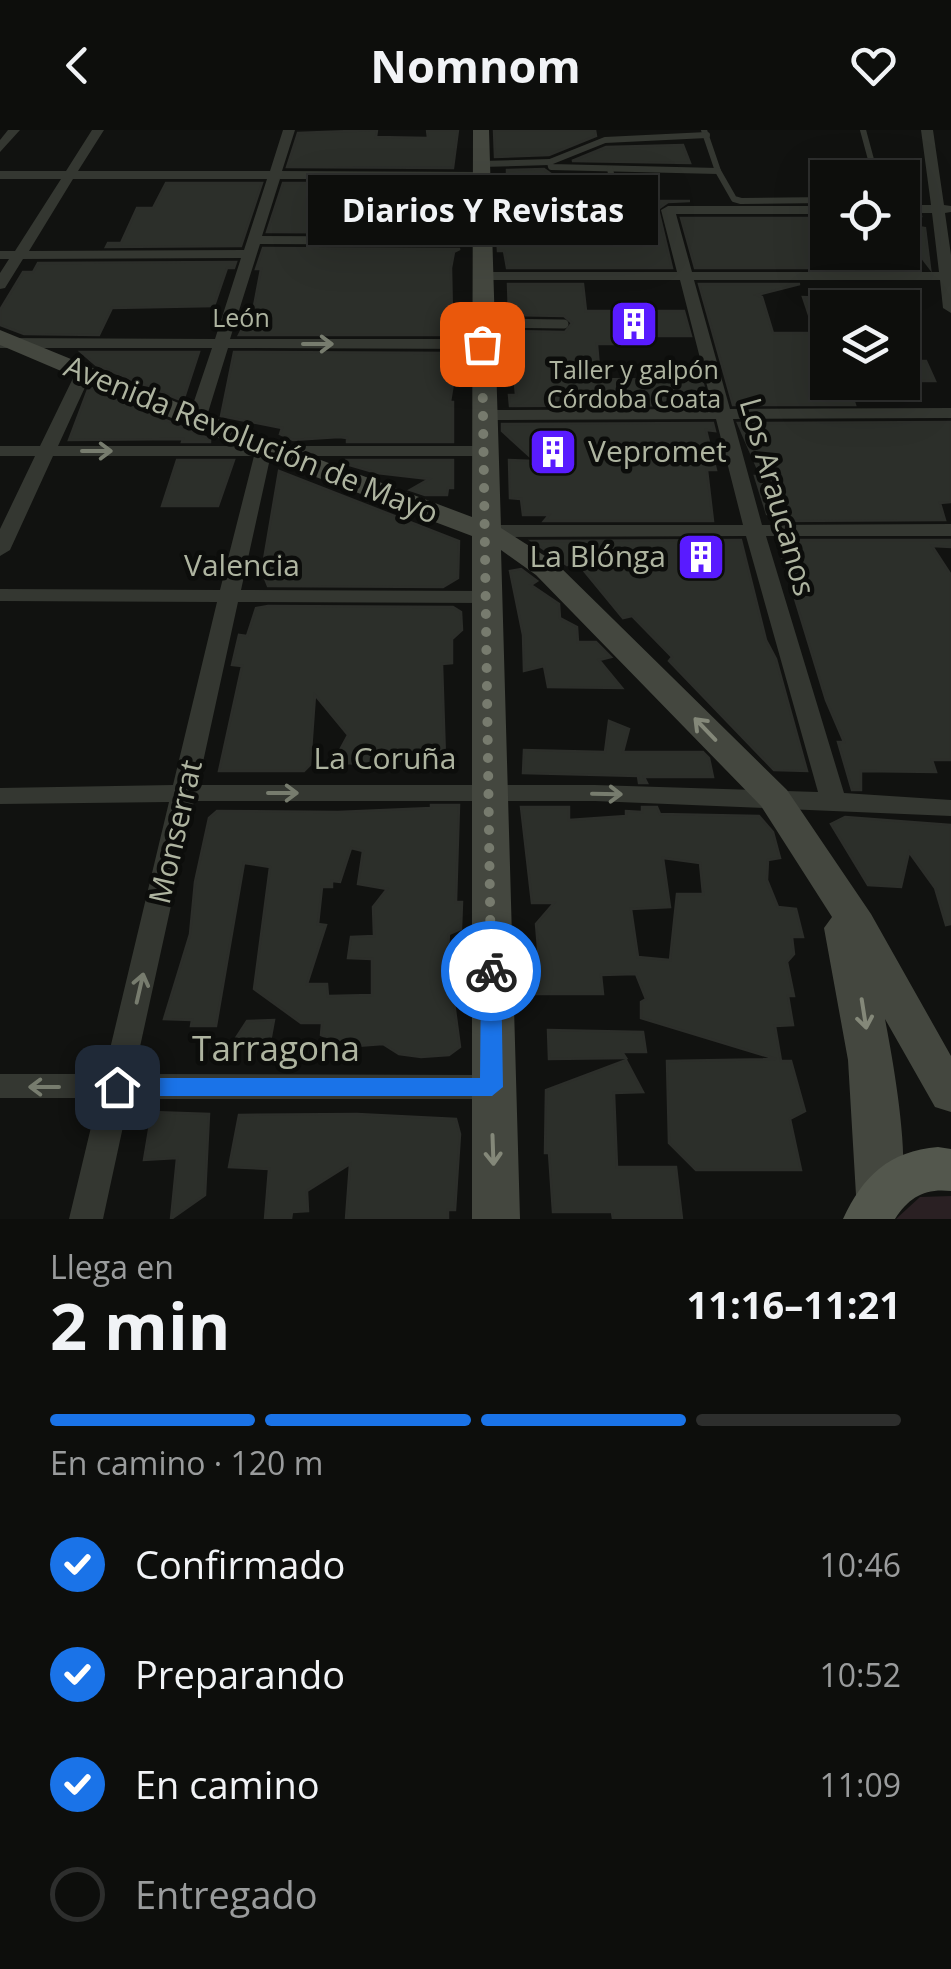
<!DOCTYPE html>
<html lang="es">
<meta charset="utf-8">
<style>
:root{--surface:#0d0e0c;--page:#1b1c1a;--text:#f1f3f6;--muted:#9a9c9d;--line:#2d2e2d;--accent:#1a73e8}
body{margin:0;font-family:"Open Sans",sans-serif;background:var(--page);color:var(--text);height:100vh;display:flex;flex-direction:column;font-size:38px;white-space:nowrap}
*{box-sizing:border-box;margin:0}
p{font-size:32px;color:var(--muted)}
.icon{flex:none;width:55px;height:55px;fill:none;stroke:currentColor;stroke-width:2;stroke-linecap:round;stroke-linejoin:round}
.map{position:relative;height:1089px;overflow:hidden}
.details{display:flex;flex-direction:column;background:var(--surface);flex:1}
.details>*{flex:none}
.controls{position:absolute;left:810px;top:30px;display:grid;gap:20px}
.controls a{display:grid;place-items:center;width:110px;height:110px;border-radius:0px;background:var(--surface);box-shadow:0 10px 40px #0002,0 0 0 2px var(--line);font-size:50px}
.pin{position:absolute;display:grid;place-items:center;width:85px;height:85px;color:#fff;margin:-42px;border-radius:20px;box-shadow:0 5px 15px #0006}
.courier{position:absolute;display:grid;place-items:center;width:100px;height:100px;margin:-50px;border:8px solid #1a73e8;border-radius:50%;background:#fff;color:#222;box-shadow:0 2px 12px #0007}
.bubble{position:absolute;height:70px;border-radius:0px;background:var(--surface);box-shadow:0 10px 40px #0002,0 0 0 2px var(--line);font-size:32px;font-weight:700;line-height:70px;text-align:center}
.head em{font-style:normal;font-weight:700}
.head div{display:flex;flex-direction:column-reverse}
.head{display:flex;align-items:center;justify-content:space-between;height:170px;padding:0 50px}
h1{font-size:65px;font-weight:700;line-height:75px}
.bar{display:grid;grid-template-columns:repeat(4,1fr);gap:15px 10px;align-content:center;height:120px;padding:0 50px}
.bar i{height:12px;border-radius:8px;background:var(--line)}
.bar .current{background:var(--accent)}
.bar p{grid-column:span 4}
ol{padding:0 50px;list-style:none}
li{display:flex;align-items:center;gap:30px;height:110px}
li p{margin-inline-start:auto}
li .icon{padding:10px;border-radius:50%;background:var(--accent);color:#fff;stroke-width:4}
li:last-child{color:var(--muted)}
li i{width:55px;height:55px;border:5px solid var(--line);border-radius:50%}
header{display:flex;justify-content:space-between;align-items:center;height:130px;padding:0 50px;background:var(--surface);font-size:45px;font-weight:700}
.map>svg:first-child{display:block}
</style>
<header><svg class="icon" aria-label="back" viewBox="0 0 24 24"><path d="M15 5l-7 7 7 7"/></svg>Nomnom<svg class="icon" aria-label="heart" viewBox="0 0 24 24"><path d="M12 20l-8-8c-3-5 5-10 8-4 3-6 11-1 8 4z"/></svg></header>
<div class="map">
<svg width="951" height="1089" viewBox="0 0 951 1089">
<rect width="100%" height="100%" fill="#111210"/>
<polygon fill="#2a2023" points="951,1066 951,1089 896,1089 920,1067"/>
<g fill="#2c2f2a" stroke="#2c2e2a" stroke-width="2.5" fill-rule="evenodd">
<polygon points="377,0 376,7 428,8 427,0 458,0 453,38 287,37 298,3"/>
<polygon points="494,0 595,0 596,6 549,25 495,27"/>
<polygon points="683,15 690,33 572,31 606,17"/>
<polygon points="544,39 551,44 597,45 602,71 690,71 668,72 658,79 672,138 507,138 504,121 498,121 495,70 507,70 507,40"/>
<polygon points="166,53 262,53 241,116 106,117 108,113 121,113 137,78 153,78"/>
<polygon points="283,53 460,53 461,103 267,102"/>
<polygon points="902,87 921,87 918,97 925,98 930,138 913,116 908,134 902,134"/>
<polygon points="681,88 828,88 828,122 889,125 889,130 859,138 695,138"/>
<polygon points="263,118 460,119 454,122 451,138 452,186 446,189 446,205 239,205 254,176 261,139 256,139"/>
<polygon points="236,132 234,138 227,138 214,176 112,178 99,205 24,204 0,195 0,180 23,142 33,142 38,133"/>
<polygon points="508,154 583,154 586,181 684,181 691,206 614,206 615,214 597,214 600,249 702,250 708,275 510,276 509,265 516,265 510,201 565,202 572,193 564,186 509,185"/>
<polygon points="699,154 800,154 757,165 762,167 773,203 815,203 803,167 828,168 828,252 848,254 855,275 733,275"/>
<polygon points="81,222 199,222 183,271 96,235"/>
<polygon points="234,222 458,223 450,272 453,272 453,312 347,312 347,308 339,307 293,310 280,304 282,298 221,286"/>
<polygon points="902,231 926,231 935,251 902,251"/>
<polygon points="89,257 210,309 210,312 182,312 183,309 69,310"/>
<polygon points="951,292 951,372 940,373 945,390 777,391 767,384 755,346 761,346 738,293"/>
<polygon points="713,293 715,301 706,300 716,340 707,340 713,391 544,391 549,385 523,385 521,369 510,368 509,330 535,331 502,301 502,294"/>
<polygon points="177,330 234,330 218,376 162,376"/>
<polygon points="346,330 453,330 453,358 448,358 447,365 425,365 410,360 429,349 377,343 346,334"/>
<polygon points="279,341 459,411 458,448 443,457 268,456 262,441"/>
<polygon points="741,410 766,510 776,529 807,641 774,640 669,531 672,527 632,486 623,488 576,431 567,435 532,411"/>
<polygon points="777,410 951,410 951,417 932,416 951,445 951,630 932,630 936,642 861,641 861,660 852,660 838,612 844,612 826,570"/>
<polygon points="521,439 537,451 531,455 559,474 560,488 577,497 578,512 596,512 611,527 599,530 622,558 548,557 544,536 524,541 523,505 510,441"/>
<polygon points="268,476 453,477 461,482 462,500 452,509 452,533 442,534 445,628 404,629 395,634 333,633 348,605 315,565 310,635 304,641 219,641 242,536 232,535 239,505 247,506 256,478"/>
<polygon points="609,591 629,599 623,622 703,622 709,628 713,647 644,647 647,653 639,653 638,646 523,643 524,620 605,622"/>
<path d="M431,675H459L456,772H462L461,799L449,804L447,833H455L453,865L460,917L449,925L421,927L399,924L383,914L331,918L330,909L321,905L322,893H301L254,859L270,737L244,733L216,896H191L192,890L164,889L190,804L195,752L209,688L217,681L338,682L431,678ZM351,718L363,721L358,754L387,759L373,777L374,806L351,807L348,828L372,829V865L328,866L327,854H307L326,795L318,794L322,757H332V751L340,752Z"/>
<path d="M521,677H569V690L626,686V681L642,682V677H657L660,684L759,686L773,702L780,728L768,730L767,750L778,777L796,779L803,807H792L794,824L787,832L794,866H788L793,895L775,896L781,931H791L805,981L790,989L801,1040H696L669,1013L667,931L776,929L641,888V872L646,869L636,844L601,845L603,864H528L527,832L539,830L536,794L554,773H532ZM663,728L700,733L703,764H677L670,830L638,827L631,779L670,777Z"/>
<polygon points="845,687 951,695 951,794 946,795 935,758 909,722 901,757 868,755 831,694"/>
<polygon points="274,890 270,912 234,911 247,891"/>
<polygon points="548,900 643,902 646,922 622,922 626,928 549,929"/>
<polygon points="626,930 643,962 614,963 617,1037 676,1037 682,1089 613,1089 612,1082 553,1082 549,1023 545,1023 546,960"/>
<polygon points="152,982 209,984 205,1065 171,1089 177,1028 144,1030"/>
<polygon points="357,984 456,989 460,1004 455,1080 448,1080 448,1089 346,1089 350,1034 307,1061 308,1081 292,1082 291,1089 265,1089 269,1039 229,1037 239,985"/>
</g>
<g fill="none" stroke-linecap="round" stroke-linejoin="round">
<g stroke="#343731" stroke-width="6">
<polyline points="704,0 718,41"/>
<polyline points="863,0 876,48"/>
<polyline points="707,5 605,10 550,32 551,37 718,41 734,69 741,71 828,70"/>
<polyline points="481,34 550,32"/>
<polyline points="610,39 616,66"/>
</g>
<polyline stroke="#343731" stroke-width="9" points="482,193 564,194"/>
<g fill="#343731" fill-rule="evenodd">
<polygon points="8,0 20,0 0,22 0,10"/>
<path d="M92,0H104L78,41H270L283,0H295L282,41L485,42L487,45L481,49H280L262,106L482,107L489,111L482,115L260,114L230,209H482L490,214L482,219L228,218L206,289L197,294L188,289L212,218H0V208L215,209L241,128L23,129L5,158L0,159V143L9,129H0V121H15L61,49H0V41H66ZM73,49H267L244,120L29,121Z"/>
<polygon points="921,0 933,0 944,75 951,76 951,82 945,83 951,125 951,183 943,178 940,150 694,150 730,279 951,278 951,288 733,289 762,395 951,394 951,406 766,406 844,663 951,670 951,686 595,671 194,671 134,944 491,945 502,948 506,957 502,966 491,969 129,969 103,1089 69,1089 98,968 0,968 0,944 104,944 169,672 0,674 0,658 173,655 217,472 0,471 0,459 220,460 254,326 53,326 10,420 0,426 0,399 35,326 0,326 0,316 40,316 76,242 84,237 92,242 58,316 483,316 492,321 483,326 277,326 269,333 241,460 484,461 494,467 484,473 238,472 198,655 595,655 818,662 746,406 484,407 474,401 484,395 743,395 716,289 483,290 474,285 483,280 713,279 680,150 482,150 475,146 482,142 677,142 661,80 668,76 828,76 828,84 676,84 692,142 939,142 932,83 902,83 902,75 931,75"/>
</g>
<path fill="#44473f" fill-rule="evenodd" d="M473,0H489L501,398L556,433L787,660L871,784L951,926V982L935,977L885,889C893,931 914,1044 897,1079L880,1085L863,1079L856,1065L848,930L824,798L832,787L761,676L536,445L501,420L520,1089H472V406L263,327L0,215V200L281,315L472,387Z"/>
<path fill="#53574d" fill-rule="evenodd" d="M938,1017L951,1019V1061C925,1058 909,1067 895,1089H843C863,1046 889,1021 938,1017Z"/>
</g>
<defs><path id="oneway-shaft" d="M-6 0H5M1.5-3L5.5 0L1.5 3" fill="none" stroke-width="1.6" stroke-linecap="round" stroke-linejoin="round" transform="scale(2.5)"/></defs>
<g stroke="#777c6e">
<use href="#oneway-shaft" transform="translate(318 214)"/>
<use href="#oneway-shaft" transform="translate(97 321)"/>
<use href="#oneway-shaft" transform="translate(283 663)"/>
<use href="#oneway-shaft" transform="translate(607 664) rotate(1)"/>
<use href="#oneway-shaft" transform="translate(140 858) rotate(-77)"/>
<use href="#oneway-shaft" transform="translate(44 957) rotate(-180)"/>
</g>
<g stroke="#848879">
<use href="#oneway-shaft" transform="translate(705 599) rotate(-134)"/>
<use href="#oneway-shaft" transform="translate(864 884) rotate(81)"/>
<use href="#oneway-shaft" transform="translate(493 1020) rotate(88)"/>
</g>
<polygon fill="#1a73e8" points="491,834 501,841 503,957 492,966 117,966 106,957 117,948 480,948 481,841"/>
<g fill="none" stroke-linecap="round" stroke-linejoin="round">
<polyline stroke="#777b6e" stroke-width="10" stroke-dasharray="0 18" points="482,214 491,841"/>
</g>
<defs>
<g id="building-square" transform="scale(2.5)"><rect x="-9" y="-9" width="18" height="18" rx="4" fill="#591bff" stroke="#0c0d0b"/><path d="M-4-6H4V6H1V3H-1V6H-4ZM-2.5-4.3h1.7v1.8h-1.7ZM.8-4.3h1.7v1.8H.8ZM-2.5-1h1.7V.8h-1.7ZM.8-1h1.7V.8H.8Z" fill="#fff"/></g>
</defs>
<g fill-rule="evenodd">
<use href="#building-square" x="634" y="194"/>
<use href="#building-square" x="553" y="322"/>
<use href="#building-square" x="701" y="427"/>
</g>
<g text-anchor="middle" stroke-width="9" stroke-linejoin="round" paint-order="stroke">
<g font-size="25" fill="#aeb4a0" stroke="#0c0d0b">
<text x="241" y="197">León</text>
</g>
<g font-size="25" fill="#aeb4a0" stroke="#0c0d0b">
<text x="634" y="249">Taller y galpón<tspan x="634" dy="29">Córdoba Coata</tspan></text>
</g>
<g font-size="30" fill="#aeb4a0" stroke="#0c0d0b">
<text transform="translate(251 310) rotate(22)" y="10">Avenida Revolución de Mayo</text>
<text transform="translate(777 367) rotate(74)" y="10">Los Araucanos</text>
<text x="242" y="446">Valencia</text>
<text x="385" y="639">La Coruña</text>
<text transform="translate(176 702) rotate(-77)" y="10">Monserrat</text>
</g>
<g font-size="30" fill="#aeb4a0" stroke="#0c0d0b" text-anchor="start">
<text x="588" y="332">Vepromet</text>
<text x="666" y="437" text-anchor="end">La Blónga</text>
</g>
<g font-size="35" fill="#aeb4a0" stroke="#0c0d0b">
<text x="276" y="931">Tarragona</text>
</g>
</g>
</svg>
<div class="controls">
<a><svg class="icon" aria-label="locate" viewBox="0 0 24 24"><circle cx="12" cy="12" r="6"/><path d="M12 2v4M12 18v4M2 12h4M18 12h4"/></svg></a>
<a><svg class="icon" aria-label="layers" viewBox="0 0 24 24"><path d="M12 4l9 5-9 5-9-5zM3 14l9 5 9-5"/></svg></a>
</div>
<div class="pin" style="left:482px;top:214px;background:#ea580c"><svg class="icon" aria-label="bag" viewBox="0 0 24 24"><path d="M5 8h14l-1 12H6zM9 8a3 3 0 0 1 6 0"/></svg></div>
<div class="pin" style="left:117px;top:957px;background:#1f2937"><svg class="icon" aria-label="home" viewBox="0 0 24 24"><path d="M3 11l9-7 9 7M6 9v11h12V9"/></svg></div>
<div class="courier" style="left:491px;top:841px"><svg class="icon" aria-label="bike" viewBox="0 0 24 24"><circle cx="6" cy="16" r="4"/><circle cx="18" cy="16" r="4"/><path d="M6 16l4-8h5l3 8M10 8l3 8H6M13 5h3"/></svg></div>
<div class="bubble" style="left:308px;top:45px;width:350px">Diarios Y Revistas</div>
</div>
<section class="details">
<div class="head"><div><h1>2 min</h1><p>Llega en</p></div><em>11:16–11:21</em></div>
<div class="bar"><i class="current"></i><i class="current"></i><i class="current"></i><i></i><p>En camino · 120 m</p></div>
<ol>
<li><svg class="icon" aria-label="check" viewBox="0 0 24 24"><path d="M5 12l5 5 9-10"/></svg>Confirmado<p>10:46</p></li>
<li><svg class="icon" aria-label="check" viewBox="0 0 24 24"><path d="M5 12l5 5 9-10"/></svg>Preparando<p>10:52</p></li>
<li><svg class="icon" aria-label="check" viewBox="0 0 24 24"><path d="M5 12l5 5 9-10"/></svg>En camino<p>11:09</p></li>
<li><i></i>Entregado</li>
</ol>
</section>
